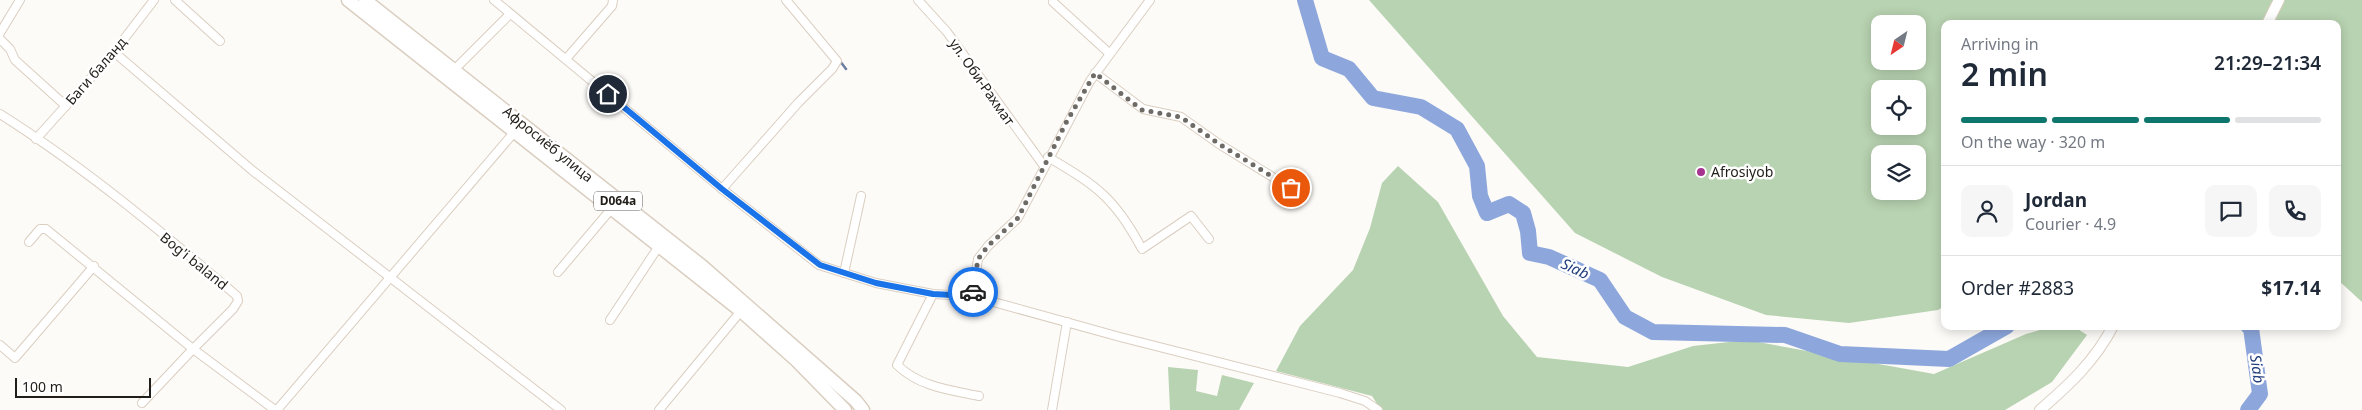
<!DOCTYPE html>
<meta charset="utf-8">
<style>
:root{--surface:#fff;--page:#f6f6f7;--text:#1f2937;--muted:#747a83;--line:#e0e1e3;--accent:#0f766e}
body{margin:0;font-family:"Noto Sans",sans-serif;background:var(--page);color:var(--text);height:100vh;display:flex;flex-direction:column;font-size:19px;white-space:nowrap}
*{box-sizing:border-box;margin:0}
p{font-size:16px;color:var(--muted)}
.icon{flex:none;width:28px;height:28px;fill:none;stroke:currentColor;stroke-width:2;stroke-linecap:round;stroke-linejoin:round}
.map{position:relative;flex:1;overflow:hidden}
.drawer{position:absolute;left:1941px;top:20px;width:400px;height:310px;display:flex;flex-direction:column;background:var(--surface);border-radius:10px;box-shadow:0 2px 12px #0003}
.drawer>*{flex:none}
.needle{width:32px;rotate:215deg}
.tools{position:absolute;left:1871px;top:15px;display:grid;gap:10px}
.tools a{display:grid;place-items:center;width:55px;height:55px;border-radius:10px;background:var(--surface);box-shadow:0 2px 12px #0003;font-size:25px}
.scale{position:absolute;left:15px;bottom:12px;width:136px;box-sizing:border-box;padding-left:5px;border:2px solid #211d18;border-top:0;font-size:14px;line-height:18px;white-space:nowrap;color:#211d18;-webkit-text-stroke:4px #fff;paint-order:stroke}
.pin{position:absolute;display:grid;place-items:center;width:42px;height:42px;color:#fff;margin:-21px;border:2px solid #fff;border-radius:50%;box-shadow:0 1px 5px #0007}
.courier{position:absolute;display:grid;place-items:center;width:50px;height:50px;margin:-25px;border:4px solid #1a73e8;border-radius:50%;background:#fff;color:#222;box-shadow:0 1px 6px #0007}
.headline em{font-style:normal;font-weight:600}
.headline div{display:flex;flex-direction:column-reverse}
.headline{display:flex;align-items:center;justify-content:space-between;height:85px;padding:0 20px}
h1{font-size:32px;font-weight:600;line-height:38px}
.bar{display:grid;grid-template-columns:repeat(4,1fr);gap:8px 5px;align-content:center;height:60px;padding:0 20px}
.bar i{height:6px;border-radius:4px;background:var(--line)}
.bar .selected{background:var(--accent)}
.bar p{grid-column:span 4}
.line{display:flex;align-items:center;gap:12px;padding:0 20px;border-top:1px solid var(--line)}
.line div{flex:1}
.round{display:grid;place-items:center;flex:none;width:52px;height:52px;border-radius:10px;background:var(--page)}
.map>svg:first-child{display:block}
</style>
<div class="map">
<svg width="2362" height="410" viewBox="0 0 2362 410">
<rect width="100%" height="100%" fill="#fdfbf8"/>
<g fill="#b8d3b1" fill-rule="evenodd">
<path d="M1369,0H2362V302L2338,280V24H1945V306L1938,310L1849,323L1766,315L1662,277L1575,233ZM1880,24H1918V61H1880ZM1880,89H1918V126H1880ZM1880,154H1918V191H1880Z"/>
<polygon points="1398,166 1438,202 1503,316 1537,357 1628,367 1693,346 1747,340 1934,374 2026,334 2054,326 2073,326 2087,335 2052,382 2005,410 1381,410 1372,396 1276,371 1300,326 1353,270 1370,228 1382,183"/>
<polygon points="1168,367 1198,370 1196,391 1217,396 1222,375 1254,383 1239,410 1170,410"/>
</g>
<g fill="none" stroke-linecap="round" stroke-linejoin="round">
<polyline stroke="#6d7ea1" stroke-width="2.5" points="840,61 846,69"/>
<g stroke="#8da7dc" stroke-width="16">
<polyline points="1305,0 1322,58 1349,69 1373,98 1421,107 1457,129 1477,166 1480,196 1487,213 1509,204 1523,213 1528,231 1530,253 1549,257 1600,280 1625,317 1653,332 1785,335 1840,354 1949,359 2007,326"/>
<polyline points="2248,326 2251,328 2260,394 2248,410"/>
</g>
<g stroke="#dacec0" stroke-width="10">
<g id="minor">
<polyline points="175,0 220,41"/>
<polyline points="494,0 722,189 819,265 876,283 933,294 972,296 1120,337 1340,393 1365,401 1378,410"/>
<polyline points="918,0 947,32 1044,166"/>
<polyline points="1053,2 1109,53"/>
<polyline points="0,33 20,0"/>
<polyline points="0,39 10,49 15,60 66,106"/>
<polyline points="114,52 253,171 561,410"/>
<polyline points="566,59 612,6 613,0"/>
<polyline points="455,69 510,14"/>
<polyline points="1095,73 1143,109 1181,117 1219,144 1302,195"/>
<path d="M0,114C84,167 162,232 237,296L238,301L233,309L193,349L275,410"/>
<polyline points="36,139 114,52 154,0"/>
<path d="M1048,157C1097,186 1115,198 1142,249L1191,216L1209,239"/>
<polyline points="722,189 798,103 832,69 837,61 786,0"/>
<polyline points="29,242 40,229 46,229 193,349 142,403"/>
<polyline points="558,272 612,208"/>
<polyline points="844,273 861,196"/>
<path d="M933,294L897,365C920,387 949,390 979,396"/>
<polyline points="972,296 978,259 988,246 1018,218 1090,81 1150,0"/>
<polyline points="610,320 659,246"/>
<polyline points="0,345 15,358 94,266"/>
<polyline points="277,410 517,129"/>
<polyline points="659,410 741,311"/>
<polyline points="1052,410 1067,322"/>
</g>
</g>
<g stroke="#dacec0" stroke-width="12">
<g id="tertiary">
<polyline points="2267,24 2279,0"/>
<path d="M2040,410C2069,385 2095,361 2113,326"/>
</g>
</g>
<g stroke="#dacec0" stroke-width="15">
<g id="primary">
<polyline points="348,0 741,311 796,360 845,410"/>
<polyline points="365,0 702,266 856,401 863,410"/>
</g>
</g>
<use href="#minor" stroke="#fff" stroke-width="8"/>
<use href="#tertiary" stroke="#fff" stroke-width="10"/>
<use href="#primary" stroke="#fff" stroke-width="12"/>
</g>
<g fill="none" stroke-linecap="round" stroke-linejoin="round">
<polyline stroke="#6e6b66" stroke-width="5" stroke-dasharray="0 9" points="973,292 978,259 988,246 1018,218 1067,121 1095,73 1142,110 1181,117 1219,144 1291,188"/>
<polyline stroke="#1a73e8" stroke-width="6" points="608,94 722,189 820,265 876,283 933,294 972,296 973,292"/>
</g>
<circle fill="#a53390" stroke="#fff" stroke-width="2" cx="1701" cy="172" r="5"/>
<g text-anchor="middle" stroke-width="5" stroke-linejoin="round" paint-order="stroke">
<rect fill="#fff" stroke="#64615d" stroke-width="1" x="594" y="191.5" width="48" height="19" rx="4"/>
<g font-size="12" font-weight="bold" fill="#211d18">
<text x="618" y="205">D064a</text>
</g>
<g font-size="14" fill="#211d18" stroke="#fff">
<text transform="translate(96 71) rotate(-49)" y="5">Баги баланд</text>
<text transform="translate(982 82) rotate(55)" y="5">ул. Оби-Рахмат</text>
<text transform="translate(548 144) rotate(39)" y="5">Афросиёб улица</text>
<text transform="translate(194 261) rotate(39)" y="5">Bog'i baland</text>
</g>
<g font-size="14" fill="#211d18" stroke="#fff" text-anchor="start">
<text x="1711" y="177">Afrosiyob</text>
</g>
<g font-size="15" font-style="italic" fill="#223e7e" stroke="#fff">
<text transform="translate(1575 269) rotate(25)" y="5">Siab</text>
<text transform="translate(2257 369) rotate(82)" y="5">Siab</text>
</g>
</g>
</svg>
<div class="tools">
<a><svg class="needle" viewBox="-14 -14 28 28"><path d="M0-13l5 13h-10z" fill="#e53935"/><path d="M0 13l5-13h-10z" fill="#747a83"/></svg></a>
<a><svg class="icon" aria-label="locate" viewBox="0 0 24 24"><circle cx="12" cy="12" r="6"/><path d="M12 2v4M12 18v4M2 12h4M18 12h4"/></svg></a>
<a><svg class="icon" aria-label="layers" viewBox="0 0 24 24"><path d="M12 4l9 5-9 5-9-5zM3 14l9 5 9-5"/></svg></a>
</div>
<div class="scale">100 m</div>
<div class="pin" style="left:1291px;top:188px;background:#ea580c"><svg class="icon" aria-label="bag" viewBox="0 0 24 24"><path d="M5 8h14l-1 12H6zM9 8a3 3 0 0 1 6 0"/></svg></div>
<div class="pin" style="left:608px;top:94px;background:#1f2937"><svg class="icon" aria-label="home" viewBox="0 0 24 24"><path d="M3 11l9-7 9 7M6 9v11h12V9"/></svg></div>
<div class="courier" style="left:973px;top:292px"><svg class="icon" aria-label="car" viewBox="0 0 24 24"><path d="M5 17H2v-5l4-1 3-4h7l3 4 3 1v5h-3M9 17h6M6 11h13"/><circle cx="7" cy="17" r="2"/><circle cx="17" cy="17" r="2"/></svg></div>
<section class="drawer">
<div class="headline"><div><h1>2 min</h1><p>Arriving in</p></div><em>21:29–21:34</em></div>
<div class="bar"><i class="selected"></i><i class="selected"></i><i class="selected"></i><i></i><p>On the way · 320 m</p></div>
<div class="line" style="height:90px"><a class="round"><svg class="icon" aria-label="person" viewBox="0 0 24 24"><circle cx="12" cy="8" r="4"/><path d="M4 21q1-7 8-7t8 7"/></svg></a><div><b>Jordan</b><p>Courier · 4.9</p></div><a class="round"><svg class="icon" aria-label="chat" viewBox="0 0 24 24"><path d="M4 5h16v11H9l-5 4z"/></svg></a><a class="round"><svg class="icon" aria-label="phone" viewBox="0 0 24 24"><path d="M5 4h4l2 5-3 2q2 4 5 5l2-3 5 2v4C11 20 4 13 5 4z"/></svg></a></div>
<div class="line" style="height:65px"><div>Order #2883</div><b>$17.14</b></div>
</section>
</div>
